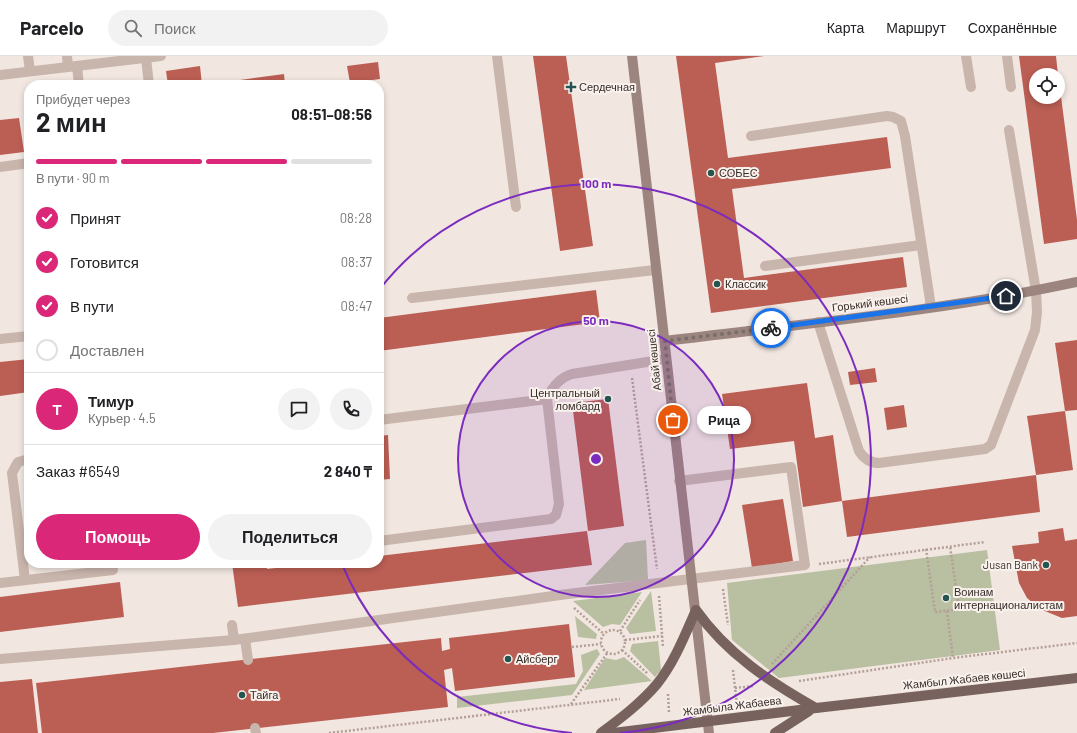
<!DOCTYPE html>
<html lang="ru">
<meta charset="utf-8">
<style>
:root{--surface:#fff;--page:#f2f2f2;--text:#202124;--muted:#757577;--line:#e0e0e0;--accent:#db2777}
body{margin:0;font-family:Barlow,sans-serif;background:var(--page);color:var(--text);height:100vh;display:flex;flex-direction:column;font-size:15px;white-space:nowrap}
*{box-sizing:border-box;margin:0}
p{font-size:13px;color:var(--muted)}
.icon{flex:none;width:22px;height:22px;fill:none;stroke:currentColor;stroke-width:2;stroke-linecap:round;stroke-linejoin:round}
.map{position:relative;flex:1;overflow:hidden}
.details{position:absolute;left:24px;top:24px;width:360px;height:488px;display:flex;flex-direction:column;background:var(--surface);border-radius:16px;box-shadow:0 2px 6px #0003}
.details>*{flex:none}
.fabs{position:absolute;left:1029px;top:12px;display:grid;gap:8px}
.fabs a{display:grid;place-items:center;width:36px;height:36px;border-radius:50%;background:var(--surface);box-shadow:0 2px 6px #0003;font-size:20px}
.pin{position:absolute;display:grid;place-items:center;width:34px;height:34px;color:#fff;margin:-17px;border:2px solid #fff;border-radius:50%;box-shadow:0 1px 4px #0007}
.courier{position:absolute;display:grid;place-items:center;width:40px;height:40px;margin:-20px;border:3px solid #1a73e8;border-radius:50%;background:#fff;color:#222;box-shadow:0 1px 5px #0007}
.bubble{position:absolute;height:28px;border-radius:14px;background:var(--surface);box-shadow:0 2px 6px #0003;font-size:13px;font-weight:700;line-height:28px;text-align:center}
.headline em{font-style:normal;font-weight:700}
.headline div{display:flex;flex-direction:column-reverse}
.headline{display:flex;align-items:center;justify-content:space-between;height:68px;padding:0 12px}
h1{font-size:26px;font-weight:700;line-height:30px}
.bar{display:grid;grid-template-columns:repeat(4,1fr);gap:6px 4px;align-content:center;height:48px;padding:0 12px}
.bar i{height:5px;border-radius:3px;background:var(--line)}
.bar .selected{background:var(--accent)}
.bar p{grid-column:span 4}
.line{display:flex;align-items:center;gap:10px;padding:0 12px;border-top:1px solid var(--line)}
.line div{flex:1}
.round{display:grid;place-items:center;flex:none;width:42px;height:42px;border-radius:21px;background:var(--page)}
ol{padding:0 12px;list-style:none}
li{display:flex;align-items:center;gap:12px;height:44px}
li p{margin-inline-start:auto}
li .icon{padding:4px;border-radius:50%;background:var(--accent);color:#fff;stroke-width:4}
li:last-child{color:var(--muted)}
li i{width:22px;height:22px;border:2px solid var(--line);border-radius:50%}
.action{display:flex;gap:8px;margin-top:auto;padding:8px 12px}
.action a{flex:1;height:46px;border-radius:24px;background:var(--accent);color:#fff;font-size:16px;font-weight:700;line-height:46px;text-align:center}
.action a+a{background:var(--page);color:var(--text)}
header{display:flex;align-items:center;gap:24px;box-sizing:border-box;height:56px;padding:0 20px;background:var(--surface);border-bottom:1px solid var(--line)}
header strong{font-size:19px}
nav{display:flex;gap:22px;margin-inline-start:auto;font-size:14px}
.search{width:280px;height:36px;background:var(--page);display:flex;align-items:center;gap:10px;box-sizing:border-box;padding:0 14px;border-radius:22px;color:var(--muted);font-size:15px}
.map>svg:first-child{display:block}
</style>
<header>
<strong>Parcelo</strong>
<div class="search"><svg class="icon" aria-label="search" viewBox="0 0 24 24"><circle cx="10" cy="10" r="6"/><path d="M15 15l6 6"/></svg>Поиск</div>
<nav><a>Карта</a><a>Маршрут</a><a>Сохранённые</a></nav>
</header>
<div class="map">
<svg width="1077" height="677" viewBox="0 0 1077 677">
<rect width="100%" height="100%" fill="#f1e6e0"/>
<g fill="#b9bfa1">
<polygon points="646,484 648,524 585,529 625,487"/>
<polygon points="987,494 1000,594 779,622 732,584 727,527"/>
<polygon points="651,535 656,575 630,578 626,572"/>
<polygon points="642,536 620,569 612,568 603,571 573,545"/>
<polygon points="575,560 597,578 596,583 578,581"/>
<polygon points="658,585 661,614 655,621 630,595 632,588"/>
<polygon points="597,593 600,598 572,639 457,652 457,641 576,628 583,615 581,599"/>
<polygon points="624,601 652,625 584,634 605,602 616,604"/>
</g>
<g fill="#bb5e54">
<polygon points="533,0 566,0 593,190 560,195"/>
<polygon points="676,0 764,0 715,7 728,102 887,81 891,112 732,133 744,222 903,201 907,231 711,257"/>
<polygon points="1019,0 1056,0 1058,19 1036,19 1036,41 1058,41 1059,25 1077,164 1077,183 1044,188"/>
<polygon points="378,6 380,23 350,27 347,10"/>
<polygon points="200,10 202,29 168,29 166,15"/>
<polygon points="284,18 285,29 234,29 233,25"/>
<polygon points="19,62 24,96 0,99 0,64"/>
<polygon points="596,234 600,266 379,295 379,262"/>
<polygon points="1077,284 1077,354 1065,355 1055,287"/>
<polygon points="29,303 29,336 0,340 0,306"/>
<polygon points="875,312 877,326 850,329 848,316"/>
<polygon points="807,327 815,382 833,379 842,445 803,451 794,385 730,393 722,338"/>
<polygon points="608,343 624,470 588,475 572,347"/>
<polygon points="904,349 907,371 887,374 884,352"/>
<polygon points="1065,355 1073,414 1036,419 1027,360"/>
<polygon points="388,379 390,423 379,424 379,380"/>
<polygon points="1036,419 1040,456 847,481 842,445"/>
<polygon points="783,443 793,505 752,512 742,449"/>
<polygon points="1063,472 1065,485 1077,483 1077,560 1062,562 1040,553 1027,542 1019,527 1012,490 1039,487 1038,476"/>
<polygon points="587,475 592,509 238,551 232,507 266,507 267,513 302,509 301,507 379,507 379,500"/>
<polygon points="120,526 124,561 0,576 0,541"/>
<polygon points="569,568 575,621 455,635 452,612 444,614 448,651 213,677 42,677 36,627 441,582 442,595 450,593 449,582"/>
<polygon points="32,623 38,677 0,677 0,626"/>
</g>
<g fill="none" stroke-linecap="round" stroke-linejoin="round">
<g stroke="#b49f97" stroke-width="2.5" stroke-dasharray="2 2" stroke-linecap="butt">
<polyline points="632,322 657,513"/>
<polyline points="926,493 935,556 959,553 950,490"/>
<polyline points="819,508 985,486"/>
<polyline points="723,533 728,569"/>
<polyline points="659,540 663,591"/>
<polyline points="574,552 604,578"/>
<polyline points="947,555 953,602"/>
<circle cx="613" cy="586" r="12"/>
<polyline points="620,575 640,544"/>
<polyline points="625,584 662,580"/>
<polyline points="572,591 601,588"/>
<polyline points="622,594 648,618"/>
<polyline points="772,608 870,501"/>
<polyline points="733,614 737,649"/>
<polyline points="799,625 953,602 1077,587"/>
<polyline points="735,632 754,630"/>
<polyline points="668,638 669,657"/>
<polyline points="571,648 608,596"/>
<polyline points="329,677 620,643"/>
</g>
<g stroke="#c8b5ac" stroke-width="10">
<polyline points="28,0 30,15"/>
<polyline points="67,0 68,11"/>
<polyline points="497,0 516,151"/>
<polyline points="966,0 971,31"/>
<polyline points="1007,0 1011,31"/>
<polyline points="146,2 149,29"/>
<polyline points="77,10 79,29"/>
<polyline points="751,80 887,60 893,61 901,65 905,80 931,251"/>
<polyline points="0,111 29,107"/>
<polyline points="765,210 921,189"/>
<polyline points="412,242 655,214"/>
<path d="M818,266L859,395C864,403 870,407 879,407L985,393L991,389L1035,274L1037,256L1036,235L1009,74"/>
<polyline points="0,283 29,280"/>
<polyline points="379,364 547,343"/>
<path d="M379,485L551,463L556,459L559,448L547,343C552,331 559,322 572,318L666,303"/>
<polyline points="25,524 12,417 18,406 29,403"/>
<polyline points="0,527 113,514"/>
<polyline points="232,569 234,584 560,539 805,509 791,411 679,425"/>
<polyline points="245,583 248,604"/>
<polyline points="0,603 234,584"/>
<polyline points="255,672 256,677"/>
</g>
<polyline stroke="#c8b5ac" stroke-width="10" points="0,19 161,0"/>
<g stroke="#9c857e" stroke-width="10">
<polyline points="632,0 709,677"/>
<path d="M665,285C802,268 942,255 1077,226"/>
</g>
<g stroke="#78625d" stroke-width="10">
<path d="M601,677C621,662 641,647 657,628C674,607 685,579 696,554C727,598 770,626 816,652"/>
<polyline points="613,677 816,652 1077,622"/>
<polyline points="775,677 809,655"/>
</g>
</g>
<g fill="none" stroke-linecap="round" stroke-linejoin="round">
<polyline stroke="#786e6a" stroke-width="4" stroke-dasharray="0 7.2" points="673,364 665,285 771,272"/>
<polyline stroke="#1a73e8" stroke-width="5" points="771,272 1006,240"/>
</g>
<circle cx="596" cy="403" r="138" fill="#7b2cbf" fill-opacity=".12"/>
<g fill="none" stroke="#7b2cbf" stroke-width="2">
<circle cx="596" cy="403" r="138"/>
<path d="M572 677A275 275 0 0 1 342 508M379 234A275 275 0 1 1 620 677"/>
</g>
<g fill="#245551" stroke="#f9f1ec" stroke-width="1.5">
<path d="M569 25h4v4h4v4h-4v4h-4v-4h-4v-4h4z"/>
<circle cx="711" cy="117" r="4"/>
<circle cx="717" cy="228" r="4"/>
<circle cx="608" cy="343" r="4"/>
<circle cx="1046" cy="509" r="4"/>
<circle cx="946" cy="542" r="4"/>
<circle cx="508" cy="603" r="4"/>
<circle cx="242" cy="639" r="4"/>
</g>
<g text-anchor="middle" stroke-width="4" stroke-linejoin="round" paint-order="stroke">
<g font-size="11" fill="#372d2b" stroke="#f9f1ec" text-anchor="start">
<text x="579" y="35">Сердечная</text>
<text x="719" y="121">СОБЕС</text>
<text x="725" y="232">Классик</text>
<text x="600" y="341" text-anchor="end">Центральный<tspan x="600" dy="13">ломбард</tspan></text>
<text x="1038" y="513" text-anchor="end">Jusan Bank</text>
<text x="954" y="540">Воинам<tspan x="954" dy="13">интернационалистам</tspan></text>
<text x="516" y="607">Айсберг</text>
<text x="250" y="643">Тайга</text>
</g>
<g font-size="11" fill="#372d2b" stroke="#f9f1ec">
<text transform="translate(870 247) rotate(-7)" y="4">Горький көшесі</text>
<text transform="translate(654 304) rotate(-96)" y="4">Абай көшесі</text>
<text transform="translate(964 623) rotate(-6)" y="4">Жамбыл Жабаев көшесі</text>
<text transform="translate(732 650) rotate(-7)" y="4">Жамбыла Жабаева</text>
</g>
</g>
<circle cx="596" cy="403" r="6" fill="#7b2cbf" stroke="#f9f1ec" stroke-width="2"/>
<g font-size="12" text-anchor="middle" font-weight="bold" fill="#7b2cbf" stroke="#f9f1ec" stroke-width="4" stroke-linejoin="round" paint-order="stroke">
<text x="596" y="132">100 m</text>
<text x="596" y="269">50 m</text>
</g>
</svg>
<div class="fabs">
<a><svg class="icon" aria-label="locate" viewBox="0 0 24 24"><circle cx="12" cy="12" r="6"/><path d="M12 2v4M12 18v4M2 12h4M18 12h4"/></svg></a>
</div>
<div class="pin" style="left:673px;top:364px;background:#ea580c"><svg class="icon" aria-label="bag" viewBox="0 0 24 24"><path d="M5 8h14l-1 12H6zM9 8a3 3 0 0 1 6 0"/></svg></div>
<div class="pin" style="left:1006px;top:240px;background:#1f2937"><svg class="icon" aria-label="home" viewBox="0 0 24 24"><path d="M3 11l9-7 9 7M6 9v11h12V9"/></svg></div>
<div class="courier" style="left:771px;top:272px"><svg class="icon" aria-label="bike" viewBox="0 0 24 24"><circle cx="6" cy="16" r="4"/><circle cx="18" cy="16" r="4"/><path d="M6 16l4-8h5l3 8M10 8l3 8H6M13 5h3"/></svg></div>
<div class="bubble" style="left:697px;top:350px;width:54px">Рица</div>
<section class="details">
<div class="headline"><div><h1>2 мин</h1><p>Прибудет через</p></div><em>08:51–08:56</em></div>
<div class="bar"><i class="selected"></i><i class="selected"></i><i class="selected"></i><i></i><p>В пути · 90 m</p></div>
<ol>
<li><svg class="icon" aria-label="check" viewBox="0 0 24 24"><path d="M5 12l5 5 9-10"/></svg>Принят<p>08:28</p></li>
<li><svg class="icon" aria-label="check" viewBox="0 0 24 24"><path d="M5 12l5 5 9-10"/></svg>Готовится<p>08:37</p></li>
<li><svg class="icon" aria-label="check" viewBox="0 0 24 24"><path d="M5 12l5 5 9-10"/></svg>В пути<p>08:47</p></li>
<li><i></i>Доставлен</li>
</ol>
<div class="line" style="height:72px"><b class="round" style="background:var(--accent);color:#fff">Т</b><div><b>Тимур</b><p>Курьер · 4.5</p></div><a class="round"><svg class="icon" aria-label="chat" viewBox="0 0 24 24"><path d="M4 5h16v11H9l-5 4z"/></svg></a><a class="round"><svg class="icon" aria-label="phone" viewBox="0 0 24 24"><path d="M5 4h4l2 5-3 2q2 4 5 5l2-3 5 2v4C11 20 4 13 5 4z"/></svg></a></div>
<div class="line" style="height:52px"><div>Заказ #6549</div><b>2 840 ₸</b></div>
<div class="action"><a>Помощь</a><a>Поделиться</a></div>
</section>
</div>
